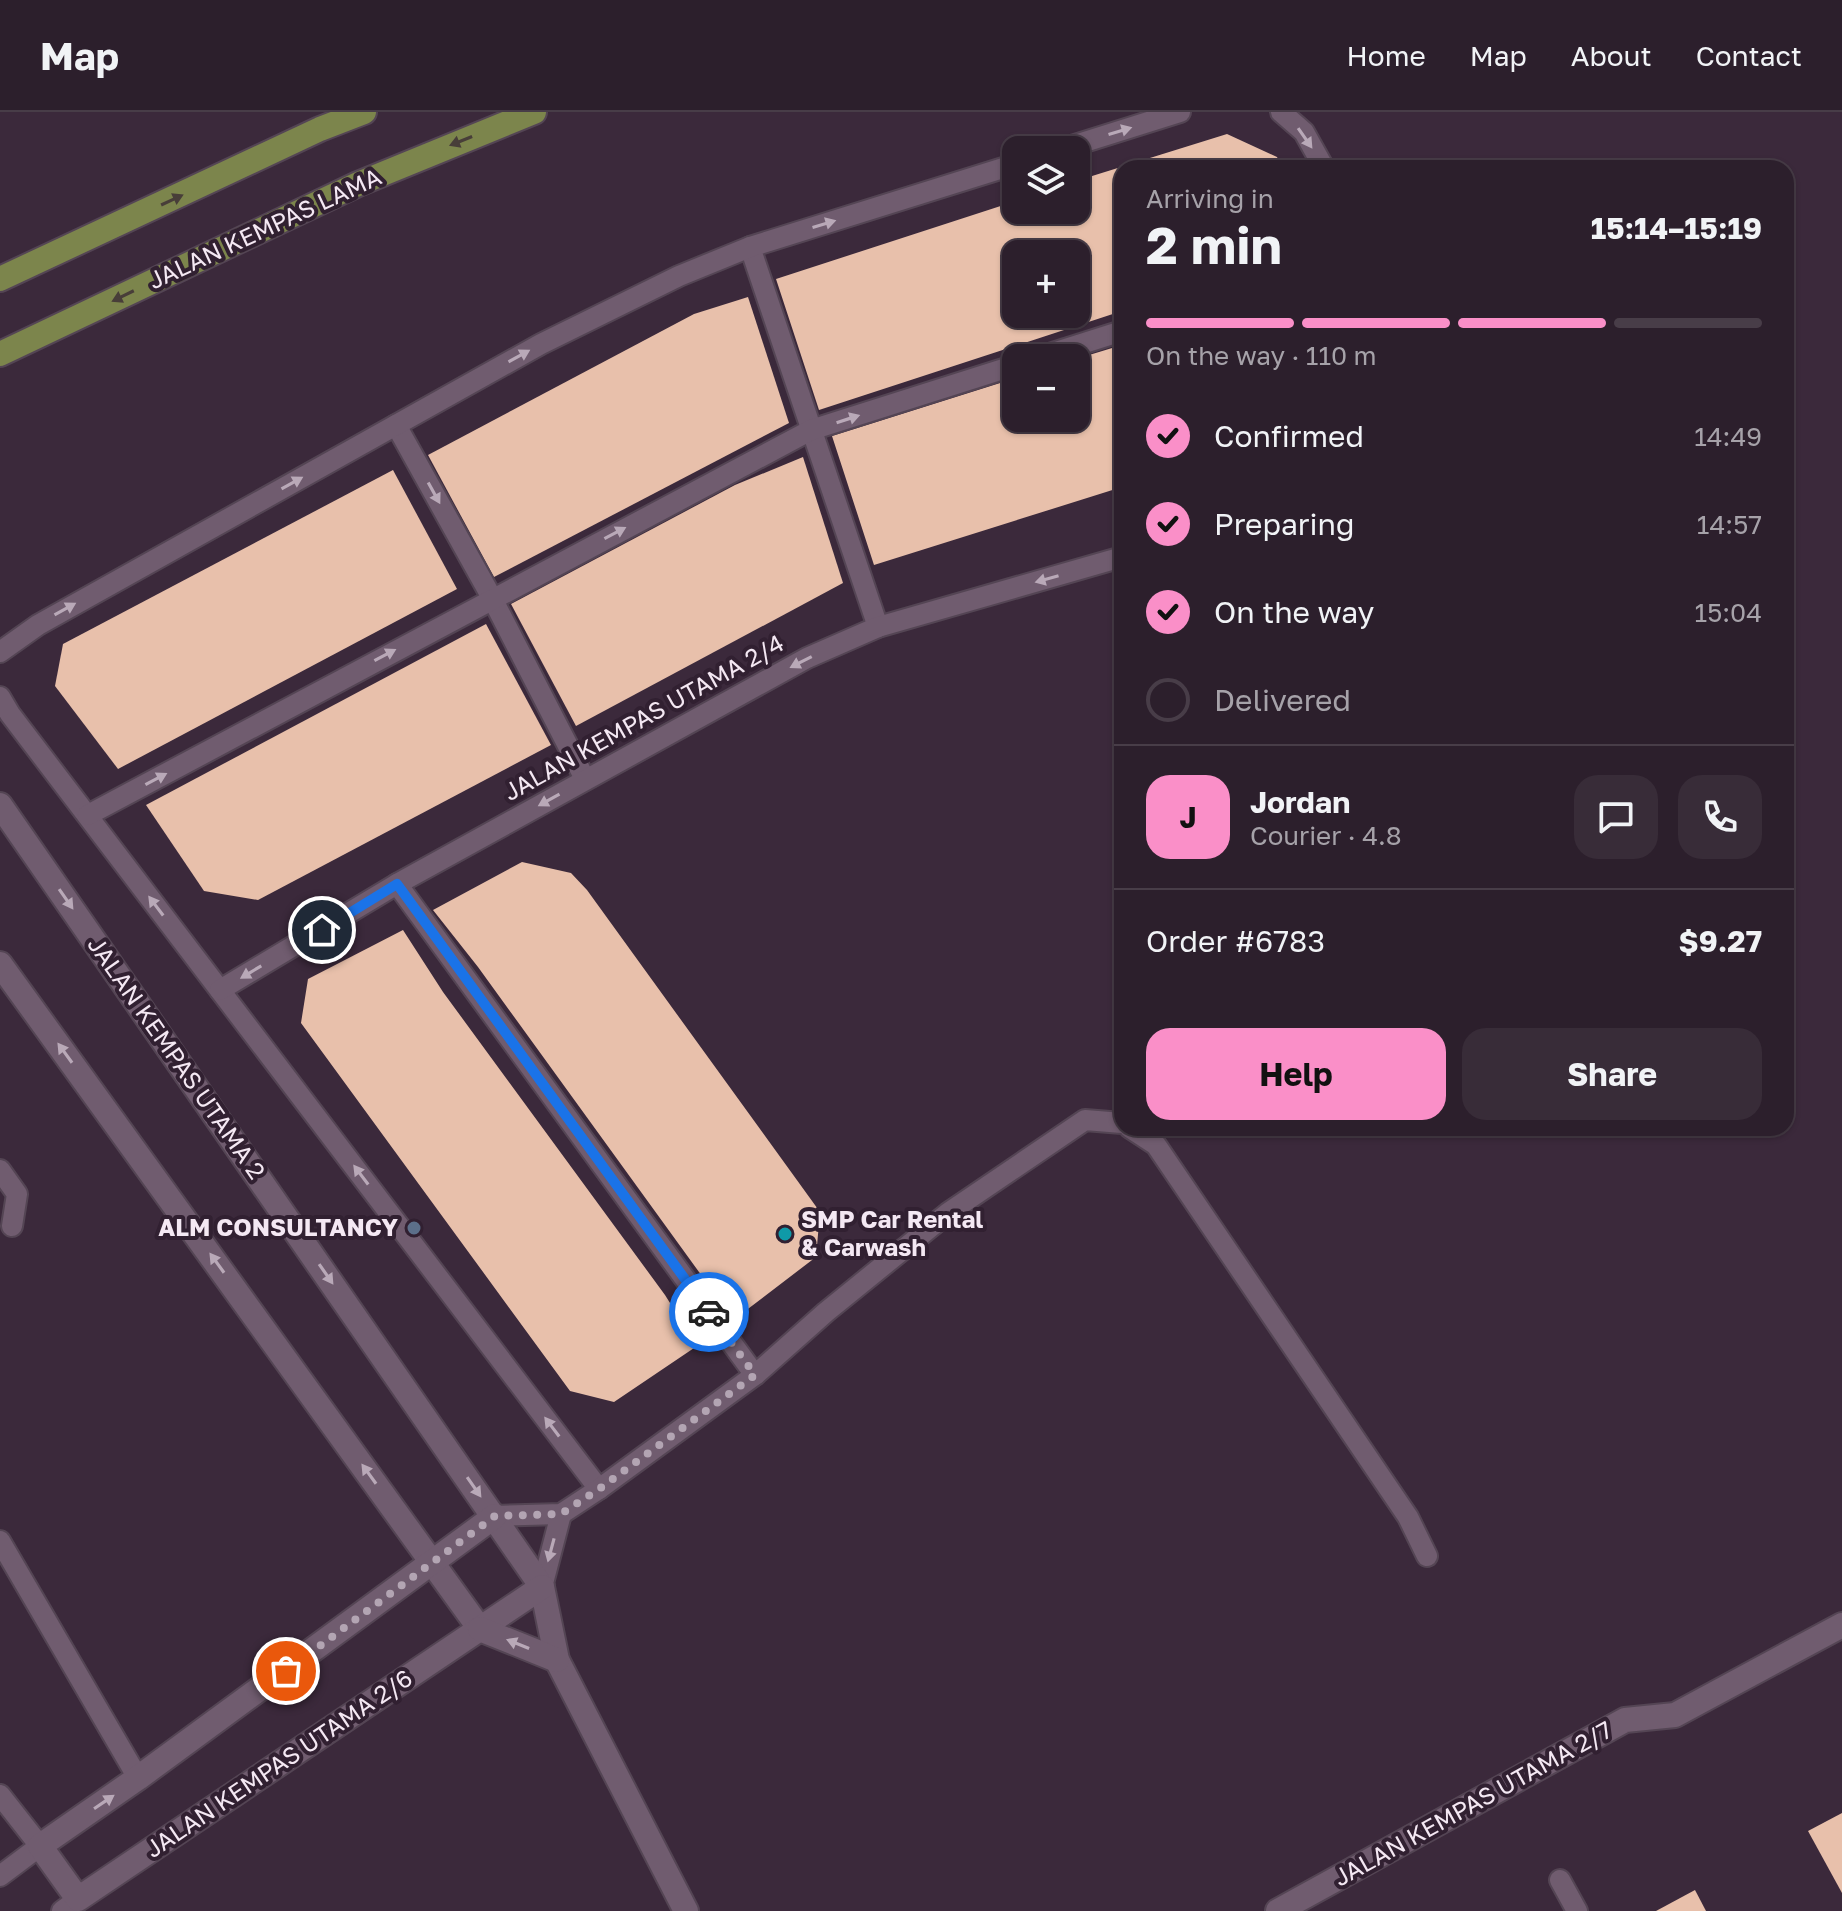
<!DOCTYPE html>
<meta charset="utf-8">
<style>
:root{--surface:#2c1f2c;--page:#382c38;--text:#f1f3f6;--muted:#a6a2a9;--line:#483d48;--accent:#fa8fc8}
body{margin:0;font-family:"Golos Text",sans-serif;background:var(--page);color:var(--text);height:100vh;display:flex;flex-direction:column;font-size:30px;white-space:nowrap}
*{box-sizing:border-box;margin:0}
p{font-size:26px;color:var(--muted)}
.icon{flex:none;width:44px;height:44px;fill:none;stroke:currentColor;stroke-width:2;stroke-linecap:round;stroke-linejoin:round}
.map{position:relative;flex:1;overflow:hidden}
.details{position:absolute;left:1114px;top:48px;width:680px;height:976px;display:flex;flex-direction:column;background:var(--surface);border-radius:24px;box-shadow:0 2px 6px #0004,0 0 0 2px var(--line)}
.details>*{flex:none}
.controls{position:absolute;left:1002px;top:24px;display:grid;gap:16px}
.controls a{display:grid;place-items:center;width:88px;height:88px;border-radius:16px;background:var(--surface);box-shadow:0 2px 6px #0004,0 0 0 2px var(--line);font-size:40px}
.pin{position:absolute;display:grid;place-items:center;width:68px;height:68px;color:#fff;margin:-34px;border:4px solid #fff;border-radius:50%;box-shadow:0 2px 8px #0007}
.courier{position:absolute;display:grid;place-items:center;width:80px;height:80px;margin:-40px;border:6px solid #1a73e8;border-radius:50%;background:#fff;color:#222;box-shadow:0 2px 10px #0007}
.head em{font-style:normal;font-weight:700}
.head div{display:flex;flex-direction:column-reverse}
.head{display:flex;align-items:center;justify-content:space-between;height:136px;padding:0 32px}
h1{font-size:52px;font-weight:700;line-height:60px}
.bar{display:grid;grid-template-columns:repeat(4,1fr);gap:12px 8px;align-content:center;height:96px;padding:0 32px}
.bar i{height:10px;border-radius:6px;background:var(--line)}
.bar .active{background:var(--accent)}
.bar p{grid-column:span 4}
.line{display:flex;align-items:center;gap:20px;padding:0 32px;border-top:2px solid var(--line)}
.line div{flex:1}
.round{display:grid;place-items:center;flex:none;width:84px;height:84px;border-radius:24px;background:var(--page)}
ol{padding:0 32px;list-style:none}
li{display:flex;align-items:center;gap:24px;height:88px}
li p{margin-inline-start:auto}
li .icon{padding:8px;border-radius:50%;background:var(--accent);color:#111;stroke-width:4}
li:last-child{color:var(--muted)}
li i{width:44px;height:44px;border:4px solid var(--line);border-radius:50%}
.button{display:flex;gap:16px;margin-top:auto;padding:16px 32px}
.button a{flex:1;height:92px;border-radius:24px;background:var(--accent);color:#111;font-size:32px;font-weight:700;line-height:92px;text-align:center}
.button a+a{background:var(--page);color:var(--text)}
header{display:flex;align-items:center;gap:48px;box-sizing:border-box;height:112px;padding:0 40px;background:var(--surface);border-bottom:2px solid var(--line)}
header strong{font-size:38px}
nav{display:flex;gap:44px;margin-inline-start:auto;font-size:28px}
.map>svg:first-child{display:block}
</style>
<header>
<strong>Map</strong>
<nav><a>Home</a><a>Map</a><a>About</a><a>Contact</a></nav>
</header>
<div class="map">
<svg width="1842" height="1799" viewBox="0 0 1842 1799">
<rect width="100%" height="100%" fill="#3b293b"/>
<g fill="#e8c0ab" fill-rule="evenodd">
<path d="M1227,22L1277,45L1282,56H1122V199L819,298L776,167L1016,89V98H1076V69ZM1016,142H1076V202H1016Z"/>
<polygon points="748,185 789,311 494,465 428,343 694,202"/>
<polygon points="1122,233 1122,375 874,453 832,324 1016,266 1016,306 1076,306 1076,247"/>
<polygon points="803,345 843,471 576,614 511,492 735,373"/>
<polygon points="393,358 457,477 118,657 55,574 63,532"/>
<polygon points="486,512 551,633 258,788 204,779 146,693"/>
<polygon points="522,750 571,761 587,778 820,1100 816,1145 736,1206 699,1160 478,855 433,798"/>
<polygon points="403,818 443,880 665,1183 697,1234 614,1290 570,1279 301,911 308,867"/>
<polygon points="1842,1701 1842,1781 1808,1719"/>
<polygon points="1695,1778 1706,1799 1656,1799"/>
</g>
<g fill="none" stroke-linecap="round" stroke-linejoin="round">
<g stroke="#544554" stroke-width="24">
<g id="service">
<polyline points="1281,0 1304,20 1324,56"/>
<polyline points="1059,38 1180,0"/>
<polyline points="750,135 878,515"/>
<polyline points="1037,246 1122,219"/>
<polyline points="396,313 492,486 585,667"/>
<polyline points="0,540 38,513 541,232 679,164 750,135 1016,52"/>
<polyline points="0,585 10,602 599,1377"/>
<polyline points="88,703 811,318 1016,253"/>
<polyline points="397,772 755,1263"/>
<polyline points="220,878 397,772 807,546 878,515 1122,445"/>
<polyline points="1130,1016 1156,1033 1408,1405 1427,1444"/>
<polyline points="0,1058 17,1082 12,1114"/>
<polyline points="495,1404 561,1402 599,1377 755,1263 826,1200 948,1101 1085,1008 1122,1011"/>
<polyline points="0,1429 138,1666"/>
<polyline points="542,1475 561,1402"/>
<polyline points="0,1683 40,1734 0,1764"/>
<polyline points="1560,1768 1577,1799"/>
<polyline points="62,1799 78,1787"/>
</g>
</g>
<g stroke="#544554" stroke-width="28">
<g id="minor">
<polyline points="0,693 542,1475 557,1548 686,1799"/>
<polyline points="0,852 480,1517"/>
<polyline points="495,1404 138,1666 40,1734 78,1787 542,1475"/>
<polyline points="480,1517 557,1548"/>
<polyline points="1278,1799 1625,1608 1675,1603 1842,1513"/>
</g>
</g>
<g stroke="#544554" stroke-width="28">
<g id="primary">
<polyline points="0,167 320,17 364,0"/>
<polyline points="0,242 358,72 534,0"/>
</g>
</g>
<use href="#service" stroke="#705c6f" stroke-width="20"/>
<use href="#minor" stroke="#705c6f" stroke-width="24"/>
<use href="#primary" stroke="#7c854c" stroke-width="24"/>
</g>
<defs><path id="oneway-solid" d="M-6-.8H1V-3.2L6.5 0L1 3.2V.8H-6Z" transform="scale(2)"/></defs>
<g fill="#b9a9b8">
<use href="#oneway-solid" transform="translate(1120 19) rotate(-17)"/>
<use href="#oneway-solid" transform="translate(1305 26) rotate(55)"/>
<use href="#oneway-solid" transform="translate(824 112) rotate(-17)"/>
<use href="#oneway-solid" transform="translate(519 244) rotate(-29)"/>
<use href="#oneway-solid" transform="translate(848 307) rotate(-18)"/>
<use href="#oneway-solid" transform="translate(292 371) rotate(-29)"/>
<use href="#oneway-solid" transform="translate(434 381) rotate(61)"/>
<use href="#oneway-solid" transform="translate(615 421) rotate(-28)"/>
<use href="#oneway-solid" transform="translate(1047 467) rotate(164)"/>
<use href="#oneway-solid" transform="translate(65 497) rotate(-29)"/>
<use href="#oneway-solid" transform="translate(385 543) rotate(-28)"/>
<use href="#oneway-solid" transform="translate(801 550) rotate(153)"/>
<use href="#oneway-solid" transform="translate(156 667) rotate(-28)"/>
<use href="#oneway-solid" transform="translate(549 688) rotate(151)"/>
<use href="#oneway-solid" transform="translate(66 787) rotate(55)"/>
<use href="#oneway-solid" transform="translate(156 794) rotate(-127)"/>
<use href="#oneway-solid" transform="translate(251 860) rotate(149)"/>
<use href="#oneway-solid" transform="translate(65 941) rotate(-126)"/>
<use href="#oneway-solid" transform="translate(361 1063) rotate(-127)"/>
<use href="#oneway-solid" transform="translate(217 1151) rotate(-126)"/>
<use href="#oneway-solid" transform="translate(326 1162) rotate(55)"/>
<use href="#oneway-solid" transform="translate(552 1315) rotate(-127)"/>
<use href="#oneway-solid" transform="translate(369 1362) rotate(-126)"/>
<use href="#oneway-solid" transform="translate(474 1375) rotate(55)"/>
<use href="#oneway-solid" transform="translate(551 1438) rotate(105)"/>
<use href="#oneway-solid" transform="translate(518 1532) rotate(-158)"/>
<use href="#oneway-solid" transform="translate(104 1690) rotate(-34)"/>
</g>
<g fill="#483e39">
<use href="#oneway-solid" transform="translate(461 29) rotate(158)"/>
<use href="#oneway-solid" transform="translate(172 88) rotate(-25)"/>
<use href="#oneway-solid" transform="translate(123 184) rotate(154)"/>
</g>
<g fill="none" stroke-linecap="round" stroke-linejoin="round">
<polyline stroke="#b3a5b3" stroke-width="8" stroke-dasharray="0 14.4" points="286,1559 495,1404 561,1402 599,1377 755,1263 709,1200"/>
<polyline stroke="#1a73e8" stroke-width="10" points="322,818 397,772 709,1200"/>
</g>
<circle fill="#5c6f8a" stroke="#312031" stroke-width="3" cx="414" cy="1116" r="8"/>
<circle fill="#0f9aa8" stroke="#312031" stroke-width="3" cx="785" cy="1122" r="8"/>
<g text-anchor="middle" stroke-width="8" stroke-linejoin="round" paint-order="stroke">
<g font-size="24" fill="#f4e8f3" stroke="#312031">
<text transform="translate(265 117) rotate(-25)" y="8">JALAN KEMPAS LAMA</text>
<text transform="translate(644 606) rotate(-29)" y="8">JALAN KEMPAS UTAMA 2/4</text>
<text transform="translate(176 946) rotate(55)" y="8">JALAN KEMPAS UTAMA 2</text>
<text transform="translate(279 1652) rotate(-34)" y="8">JALAN KEMPAS UTAMA 2/6</text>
<text transform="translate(1473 1692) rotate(-29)" y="8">JALAN KEMPAS UTAMA 2/7</text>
</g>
<g font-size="24" font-weight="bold" fill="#f4e8f3" stroke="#312031" text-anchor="start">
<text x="801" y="1116">SMP Car Rental<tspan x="801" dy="28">&amp; Carwash</tspan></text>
<text x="398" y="1124" text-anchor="end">ALM CONSULTANCY</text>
</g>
</g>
</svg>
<div class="controls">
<a><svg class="icon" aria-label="layers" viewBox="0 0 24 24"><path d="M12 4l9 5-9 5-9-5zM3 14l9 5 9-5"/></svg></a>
<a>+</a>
<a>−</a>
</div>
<div class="pin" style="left:286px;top:1559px;background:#ea580c"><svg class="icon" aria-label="bag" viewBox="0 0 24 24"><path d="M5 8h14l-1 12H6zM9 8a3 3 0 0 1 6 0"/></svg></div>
<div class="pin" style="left:322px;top:818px;background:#1f2937"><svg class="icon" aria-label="home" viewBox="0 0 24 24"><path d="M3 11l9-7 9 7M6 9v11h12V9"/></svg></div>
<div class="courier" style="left:709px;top:1200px"><svg class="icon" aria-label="car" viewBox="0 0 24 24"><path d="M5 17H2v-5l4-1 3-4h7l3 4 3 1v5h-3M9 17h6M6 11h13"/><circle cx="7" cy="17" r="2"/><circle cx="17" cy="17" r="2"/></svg></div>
<section class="details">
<div class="head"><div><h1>2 min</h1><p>Arriving in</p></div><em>15:14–15:19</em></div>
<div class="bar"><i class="active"></i><i class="active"></i><i class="active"></i><i></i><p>On the way · 110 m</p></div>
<ol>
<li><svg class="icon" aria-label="check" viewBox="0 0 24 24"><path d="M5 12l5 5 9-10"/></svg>Confirmed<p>14:49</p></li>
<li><svg class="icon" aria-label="check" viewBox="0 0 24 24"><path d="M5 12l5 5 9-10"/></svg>Preparing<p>14:57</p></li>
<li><svg class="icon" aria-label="check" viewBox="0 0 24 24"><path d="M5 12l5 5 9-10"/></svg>On the way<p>15:04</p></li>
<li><i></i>Delivered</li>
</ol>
<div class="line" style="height:144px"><b class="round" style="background:var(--accent);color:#111">J</b><div><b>Jordan</b><p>Courier · 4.8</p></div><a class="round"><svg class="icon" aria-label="chat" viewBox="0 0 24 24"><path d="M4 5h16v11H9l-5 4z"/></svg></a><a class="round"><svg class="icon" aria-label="phone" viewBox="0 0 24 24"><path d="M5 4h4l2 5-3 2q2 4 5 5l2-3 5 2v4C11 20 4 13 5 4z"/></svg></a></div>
<div class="line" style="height:104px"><div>Order #6783</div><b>$9.27</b></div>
<div class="button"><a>Help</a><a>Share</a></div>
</section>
</div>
